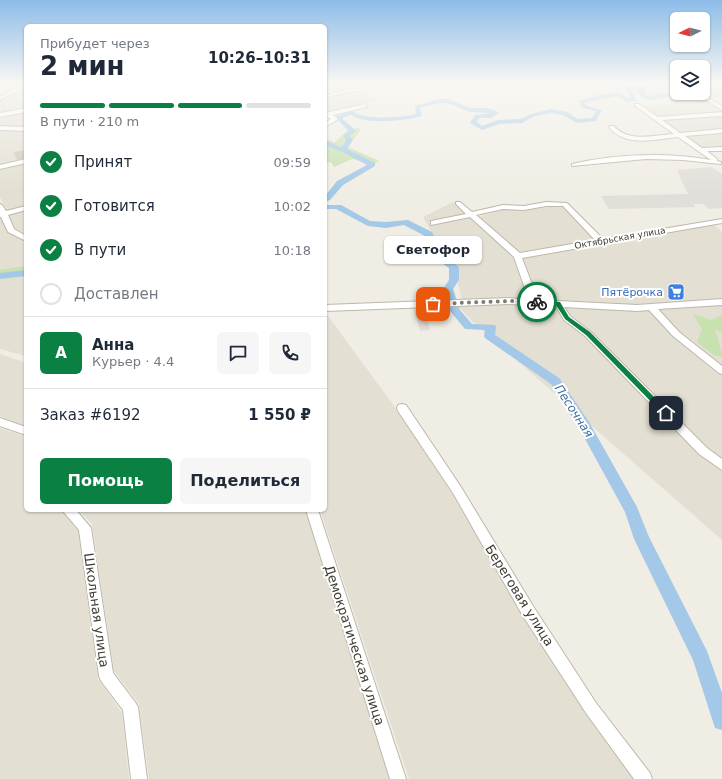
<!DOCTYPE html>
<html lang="ru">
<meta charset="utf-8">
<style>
:root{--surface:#fff;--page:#f6f6f7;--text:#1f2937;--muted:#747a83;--line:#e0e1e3;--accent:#0b8043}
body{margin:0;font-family:"DejaVu Sans",sans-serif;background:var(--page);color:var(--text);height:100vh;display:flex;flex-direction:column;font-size:15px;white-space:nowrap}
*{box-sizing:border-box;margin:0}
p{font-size:13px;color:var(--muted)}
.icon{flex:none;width:22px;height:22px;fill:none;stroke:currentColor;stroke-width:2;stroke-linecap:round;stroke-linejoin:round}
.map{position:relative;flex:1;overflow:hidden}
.details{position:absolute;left:24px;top:24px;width:303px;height:488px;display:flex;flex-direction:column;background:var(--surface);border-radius:6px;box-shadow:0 1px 3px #0004}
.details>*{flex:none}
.needle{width:26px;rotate:264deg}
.fabs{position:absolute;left:670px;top:12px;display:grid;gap:8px}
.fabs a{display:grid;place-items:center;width:40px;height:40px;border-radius:6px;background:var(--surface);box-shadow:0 1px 3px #0004;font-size:20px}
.pin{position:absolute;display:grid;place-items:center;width:34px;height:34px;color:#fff;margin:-17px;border-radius:8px;box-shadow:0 2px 6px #0006}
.courier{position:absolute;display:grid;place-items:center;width:40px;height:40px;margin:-20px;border:3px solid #0b8043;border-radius:50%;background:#fff;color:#222;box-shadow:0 1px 5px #0007}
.bubble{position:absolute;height:28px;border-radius:6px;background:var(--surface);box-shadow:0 1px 3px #0004;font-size:13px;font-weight:700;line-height:28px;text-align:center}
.summary em{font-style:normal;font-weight:700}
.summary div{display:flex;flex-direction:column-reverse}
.summary{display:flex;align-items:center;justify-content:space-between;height:68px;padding:0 16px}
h1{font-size:26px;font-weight:700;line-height:30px}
.bar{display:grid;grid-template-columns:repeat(4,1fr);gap:6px 4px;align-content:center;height:48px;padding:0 16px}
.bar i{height:5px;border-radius:3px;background:var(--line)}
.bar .active{background:var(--accent)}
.bar p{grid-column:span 4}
.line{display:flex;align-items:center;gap:10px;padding:0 16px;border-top:1px solid var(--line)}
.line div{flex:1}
.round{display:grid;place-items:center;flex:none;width:42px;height:42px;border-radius:6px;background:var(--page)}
ol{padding:0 16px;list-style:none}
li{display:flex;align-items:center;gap:12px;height:44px}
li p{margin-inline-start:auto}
li .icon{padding:4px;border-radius:50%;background:var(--accent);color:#fff;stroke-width:4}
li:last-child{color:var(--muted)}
li i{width:22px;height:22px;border:2px solid var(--line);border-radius:50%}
.action{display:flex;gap:8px;margin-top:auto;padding:8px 16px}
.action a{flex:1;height:46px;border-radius:6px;background:var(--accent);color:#fff;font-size:16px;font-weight:700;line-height:46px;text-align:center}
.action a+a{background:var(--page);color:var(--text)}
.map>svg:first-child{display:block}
</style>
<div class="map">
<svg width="722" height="779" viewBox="0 0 722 779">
<rect width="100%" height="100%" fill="#f0ede4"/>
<g fill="#e3dfd2">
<polygon points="325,83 343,83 354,89 325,95"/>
<polygon points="708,83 722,83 722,97 708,99 699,93 703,93 703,84"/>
<polygon points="26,86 26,109 3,114 0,109 0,100"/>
<polygon points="358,90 379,101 329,113 325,111 325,97"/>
<polygon points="707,101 722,110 722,113 658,118 641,106"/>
<polygon points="26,111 26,128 0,127 0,119 4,116"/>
<polygon points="722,115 722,129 679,133 661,120"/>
<polygon points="0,130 26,130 26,160 0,165"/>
<polygon points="722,132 722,147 702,149 683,135"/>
<polygon points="26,162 26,207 7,211 0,197 0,168"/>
<polygon points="453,202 515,256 531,299 462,300 456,276 423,217"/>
<polygon points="565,205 596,240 517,253 477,217 505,209 525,210"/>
<polygon points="26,210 26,235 15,229 9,214"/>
<polygon points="0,216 7,232 26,243 26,268 0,274"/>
<polygon points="714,225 722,232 722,299 635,305 537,300 521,257"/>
<polygon points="26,275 26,356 0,349 0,278"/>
<polygon points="510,304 555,306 564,317 589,336 722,469 722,540 473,322 458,306"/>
<polygon points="722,305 722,366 680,333 659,309"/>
<polygon points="564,306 609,310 649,310 672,335 722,375 722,460 707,449 592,332 571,317"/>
<polygon points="325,312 397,410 451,492 522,614 633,779 409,779 320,510 325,510"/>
<polygon points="0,354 26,363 26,426 0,416"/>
<polygon points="0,428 26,437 24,449 26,455 26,510 61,510 78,531 98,679 122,713 129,779 0,779"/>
<polygon points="78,510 306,510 389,779 149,779 139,704 114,671 92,524"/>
</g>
<polygon fill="#e2ded9" points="711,167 722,174 722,208 709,209 703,204 694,204 695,207 609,209 601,196 688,194 677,170"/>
<g fill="#c7e1af">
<polygon points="358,128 361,129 348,147 379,161 375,163 352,159 334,167 331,162 325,163 325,142 330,140 334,143 348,130"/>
<polygon points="26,266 26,274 0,278 0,270"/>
<path d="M693,314L711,320L722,315V333L715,329C717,339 722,348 722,357L714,355L697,342L702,329Z"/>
</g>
<polygon fill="#e1dfdc" points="447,308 448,311 426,313 430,330 420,331 414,310"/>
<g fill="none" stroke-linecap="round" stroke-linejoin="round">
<g fill="#a4c8e8" fill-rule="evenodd">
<polygon points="667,83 677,84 677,88 668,84"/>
<path d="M628,86L645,87V95L651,96L661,93H687L651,100L641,97L638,92L639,90H632L637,101L627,102L617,96L584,103L587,106L602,110L596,121L577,123L563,115L551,113L535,116L522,123L499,124L482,130L470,123L475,115L491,113L470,112L447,103H439L420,108L422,116C405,121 366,125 351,115L342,118L356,131L349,136L353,140L347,149L375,163V166L343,185L330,200L325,202V196L337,181L367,165L341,151L337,150L325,145V140L340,147L343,146L346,140L343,135L349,131L336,118V116L352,111C355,112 358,115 361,115C377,119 400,118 416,114L415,106L439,99H448L471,108H488L498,112V114L491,118H479L477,122L482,126L498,120L521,119L531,114L551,109L567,112L578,119L592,118L596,111L581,107L579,101L595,96L618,92L631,99L625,88Z"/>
<polygon points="325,205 341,205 370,221 386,222 408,220 432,232 443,255 459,267 459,280 453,289 460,310 472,324 495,325 496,327 495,335 559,378 589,422 637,507 649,537 707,651 722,693 722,730 715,728 693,660 634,539 625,512 579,428 551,384 485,338 484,336 485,330 465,329 450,311 443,289 449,280 449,268 436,259 425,236 404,225 386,228 368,226 336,209 325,209"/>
<polygon points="26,270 26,276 0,279 0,273"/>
</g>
</g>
<polygon fill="#d0c9ba" points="26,150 26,158 17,160 13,152"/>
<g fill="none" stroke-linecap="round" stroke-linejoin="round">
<g stroke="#bdb8aa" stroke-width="2">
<g id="minor">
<polygon points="24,83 26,83 26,86 0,100 0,97"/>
<polygon points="358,88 360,90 325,97 325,95"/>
<polygon points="694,93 700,93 722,106 722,110"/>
<polygon points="365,104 367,107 333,115 337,118 337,120 325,127 325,123 331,119 326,116 325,113"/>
<path d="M635,104H639L658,117L722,112V116L662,120L680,133L722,129V133L685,136L702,148L722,147V151H707L717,159V161L721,162V164L683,160L646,159L572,166V164C616,154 666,152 711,160L678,137C656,139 625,148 609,127L610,126H614C628,143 654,135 674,134L635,106Z"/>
<polygon points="26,108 26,112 0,117 0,113"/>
<polygon points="0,126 26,127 26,131 0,130"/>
<polygon points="26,159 26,163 0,169 0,165"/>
<path d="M456,202H460L472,212L503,205L524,206L546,202L567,203L603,239L722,219V223L522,258L538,300L637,305L722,299V305L658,309L679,332L722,366V374L719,373L673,336L649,310L637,311L564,307L570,316L591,332L707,448L722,459V470L699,454L585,336L564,320L556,306L509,304L325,311V305L509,298L529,300L514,257L470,217L431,225V221L466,214L456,204ZM546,206H563L595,240L520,253L476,215L503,209L524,210Z"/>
<polygon points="0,204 2,205 6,211 26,206 26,210 8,215 14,229 26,236 26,241 8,232 1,217 0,217"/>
<polygon points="402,404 406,405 461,487 533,606 596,703 650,773 652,779 634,779 586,713 523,616 453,493 398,411 397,408 398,405"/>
<polygon points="0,418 26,427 26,435 0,426"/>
<polygon points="62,510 76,510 91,528 113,673 135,702 138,707 147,779 131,779 123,710 101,681 99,676 79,530"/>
<polygon points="306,510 318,510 406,779 390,779"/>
</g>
</g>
<use href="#minor" fill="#fff" fill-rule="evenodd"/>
</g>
<linearGradient id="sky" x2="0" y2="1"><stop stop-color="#8dbce8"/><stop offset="0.43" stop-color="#f8f7f3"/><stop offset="1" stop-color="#f8f7f3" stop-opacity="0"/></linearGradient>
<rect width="722" height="192" fill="url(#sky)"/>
<polygon fill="#0b8043" points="537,301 560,302 569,317 590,332 668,411 668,414 663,414 586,335 565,319 556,305 535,303"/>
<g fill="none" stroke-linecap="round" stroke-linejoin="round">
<polyline stroke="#7e7b72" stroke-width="4" stroke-dasharray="0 7.2" points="433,304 509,301 537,302"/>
</g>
<defs>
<g id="supermarket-square" transform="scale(0.9)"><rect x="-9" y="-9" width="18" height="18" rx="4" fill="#3f7fe0" stroke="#fff"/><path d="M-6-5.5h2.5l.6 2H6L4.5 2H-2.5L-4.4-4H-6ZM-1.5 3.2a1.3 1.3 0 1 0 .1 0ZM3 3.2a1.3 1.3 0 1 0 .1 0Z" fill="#fff"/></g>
</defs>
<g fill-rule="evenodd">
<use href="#supermarket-square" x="676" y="292"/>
</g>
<g text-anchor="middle" stroke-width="4" stroke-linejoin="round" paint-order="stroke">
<g font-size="9" fill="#413d34" stroke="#fff">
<text transform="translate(620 238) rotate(-10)" y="3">Октябрьская улица</text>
</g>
<g font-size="11" fill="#366cbe" stroke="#fff" text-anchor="end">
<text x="663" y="296">Пятёрочка</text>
</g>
<g font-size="12" font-style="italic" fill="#386ea2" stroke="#fff">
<text transform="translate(574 411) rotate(57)" y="4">Песочная</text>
</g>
<g font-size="13" fill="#413d34" stroke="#fff">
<text transform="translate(520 595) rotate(58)" y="5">Береговая улица</text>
<text transform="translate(97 610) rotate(82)" y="5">Школьная улица</text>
<text transform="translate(355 645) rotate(72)" y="5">Демократическая улица</text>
</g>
</g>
</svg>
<div class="fabs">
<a><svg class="needle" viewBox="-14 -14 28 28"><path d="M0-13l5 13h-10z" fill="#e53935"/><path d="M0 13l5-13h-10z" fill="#747a83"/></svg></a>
<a><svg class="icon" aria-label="layers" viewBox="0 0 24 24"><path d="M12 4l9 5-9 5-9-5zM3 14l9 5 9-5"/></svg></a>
</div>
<div class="pin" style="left:433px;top:304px;background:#ea580c"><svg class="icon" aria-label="bag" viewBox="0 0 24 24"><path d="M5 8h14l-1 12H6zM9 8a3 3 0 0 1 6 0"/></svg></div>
<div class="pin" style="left:666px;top:413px;background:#1f2937"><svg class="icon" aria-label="home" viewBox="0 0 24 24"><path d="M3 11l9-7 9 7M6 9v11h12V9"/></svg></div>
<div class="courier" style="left:537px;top:302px"><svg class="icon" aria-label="bike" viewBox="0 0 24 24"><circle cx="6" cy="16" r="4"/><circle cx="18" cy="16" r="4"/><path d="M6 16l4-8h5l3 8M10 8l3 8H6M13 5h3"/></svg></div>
<div class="bubble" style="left:384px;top:236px;width:98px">Светофор</div>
<section class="details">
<div class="summary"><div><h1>2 мин</h1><p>Прибудет через</p></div><em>10:26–10:31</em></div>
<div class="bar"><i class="active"></i><i class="active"></i><i class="active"></i><i></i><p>В пути · 210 m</p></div>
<ol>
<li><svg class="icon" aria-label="check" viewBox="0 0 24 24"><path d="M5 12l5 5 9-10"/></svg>Принят<p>09:59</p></li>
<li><svg class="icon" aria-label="check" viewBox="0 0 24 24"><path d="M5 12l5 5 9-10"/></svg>Готовится<p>10:02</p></li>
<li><svg class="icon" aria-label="check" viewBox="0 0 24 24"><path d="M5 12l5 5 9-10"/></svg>В пути<p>10:18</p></li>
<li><i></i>Доставлен</li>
</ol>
<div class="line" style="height:72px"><b class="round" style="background:var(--accent);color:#fff">А</b><div><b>Анна</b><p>Курьер · 4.4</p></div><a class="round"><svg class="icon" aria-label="chat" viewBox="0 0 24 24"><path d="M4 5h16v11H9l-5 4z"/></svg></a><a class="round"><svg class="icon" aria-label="phone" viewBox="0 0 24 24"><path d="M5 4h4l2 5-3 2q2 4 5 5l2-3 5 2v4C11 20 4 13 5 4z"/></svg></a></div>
<div class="line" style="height:52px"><div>Заказ #6192</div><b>1 550 ₽</b></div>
<div class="action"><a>Помощь</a><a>Поделиться</a></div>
</section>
</div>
